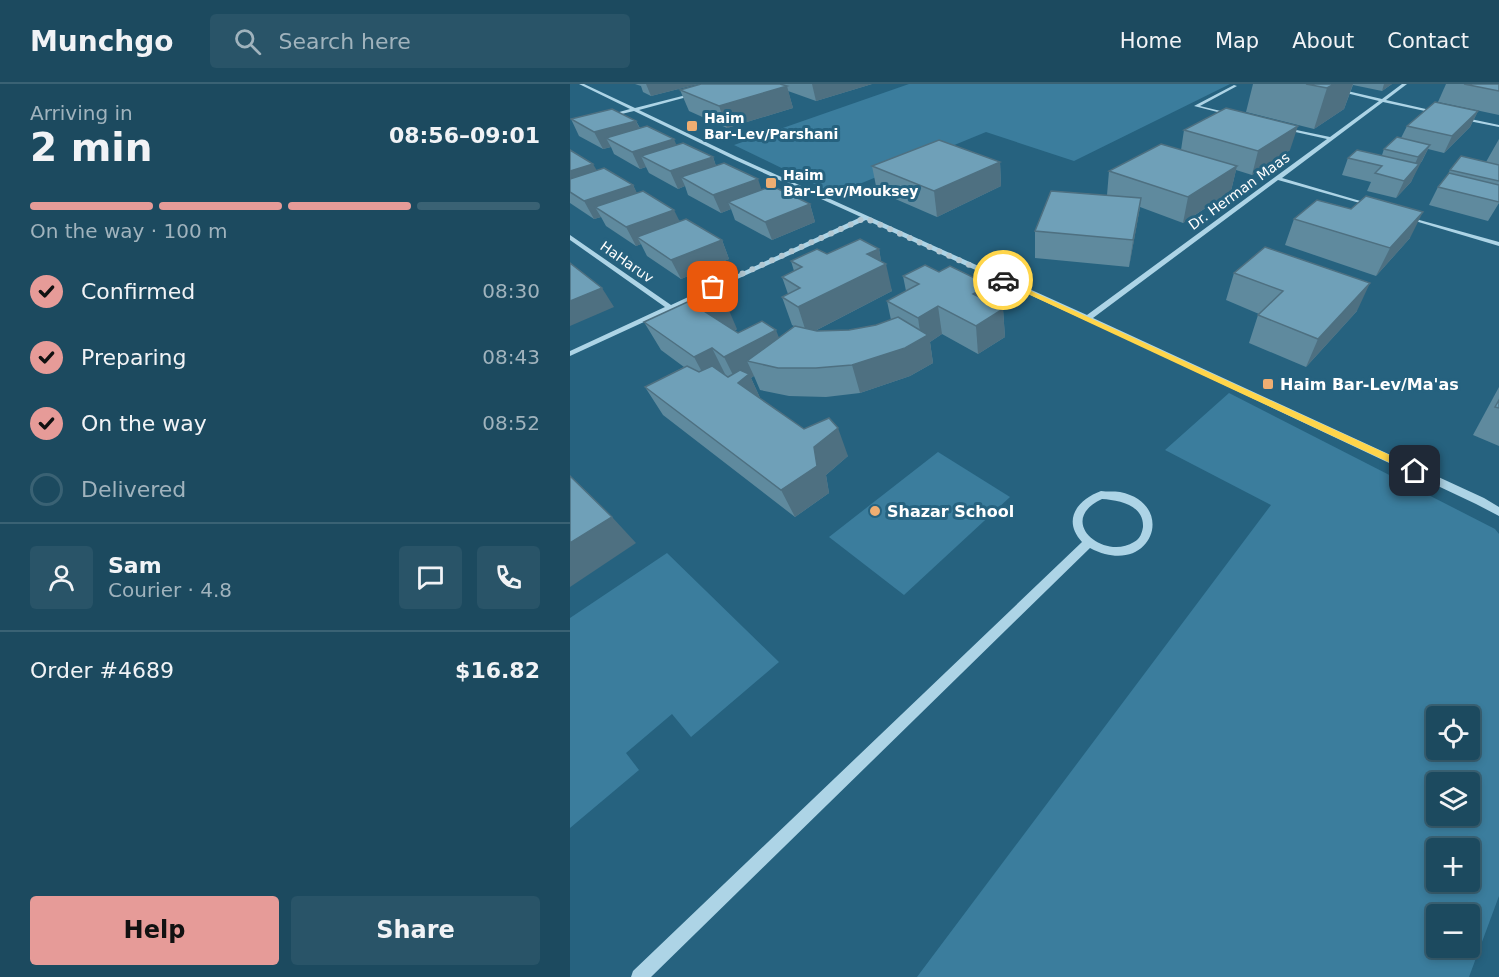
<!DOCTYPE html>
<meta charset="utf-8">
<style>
:root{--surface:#1c4a5f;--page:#295468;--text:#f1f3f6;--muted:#a0b3bd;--line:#3a6274;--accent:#e69b98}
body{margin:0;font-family:"DejaVu Sans",sans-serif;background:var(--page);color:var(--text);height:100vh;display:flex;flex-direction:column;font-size:22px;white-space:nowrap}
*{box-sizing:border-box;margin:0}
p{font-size:20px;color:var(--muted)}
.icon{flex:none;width:33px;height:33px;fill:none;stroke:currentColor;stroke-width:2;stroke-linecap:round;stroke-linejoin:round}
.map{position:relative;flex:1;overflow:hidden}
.details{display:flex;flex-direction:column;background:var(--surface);width:570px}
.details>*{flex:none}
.fabs{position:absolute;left:856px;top:622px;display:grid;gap:12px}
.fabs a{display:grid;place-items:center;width:54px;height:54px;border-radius:6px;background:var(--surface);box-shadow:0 3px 9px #0003,0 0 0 2px var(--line);font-size:30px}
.pin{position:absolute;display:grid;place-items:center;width:51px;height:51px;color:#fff;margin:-26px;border-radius:12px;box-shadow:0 3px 9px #0006}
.courier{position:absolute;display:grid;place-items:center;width:60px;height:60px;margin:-30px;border:4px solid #ffd54a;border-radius:50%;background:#fff;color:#222;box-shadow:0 2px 8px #0007}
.headline em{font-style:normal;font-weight:600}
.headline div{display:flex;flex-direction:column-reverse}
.headline{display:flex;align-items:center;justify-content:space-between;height:102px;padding:0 30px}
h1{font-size:39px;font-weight:600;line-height:45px}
.bar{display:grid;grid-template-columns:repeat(4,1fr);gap:9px 6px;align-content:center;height:72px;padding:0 30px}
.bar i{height:8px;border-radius:4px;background:var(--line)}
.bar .on{background:var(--accent)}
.bar p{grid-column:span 4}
.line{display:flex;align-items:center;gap:15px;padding:0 30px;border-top:2px solid var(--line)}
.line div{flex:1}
.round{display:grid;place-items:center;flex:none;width:63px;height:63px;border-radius:6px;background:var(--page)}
ol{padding:0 30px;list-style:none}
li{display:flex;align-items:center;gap:18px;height:66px}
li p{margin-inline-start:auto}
li .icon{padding:6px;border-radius:50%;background:var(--accent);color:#111;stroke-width:4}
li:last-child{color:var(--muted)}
li i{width:33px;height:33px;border:3px solid var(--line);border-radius:50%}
.primary-button{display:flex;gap:12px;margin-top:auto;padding:12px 30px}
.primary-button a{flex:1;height:69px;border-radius:6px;background:var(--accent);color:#111;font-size:24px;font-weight:600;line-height:69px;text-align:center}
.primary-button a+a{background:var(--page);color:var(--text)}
header{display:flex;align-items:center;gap:36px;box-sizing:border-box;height:84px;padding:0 30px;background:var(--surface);border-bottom:2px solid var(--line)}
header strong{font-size:28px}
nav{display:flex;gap:33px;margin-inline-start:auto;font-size:21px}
.search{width:420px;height:54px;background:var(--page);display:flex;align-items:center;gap:15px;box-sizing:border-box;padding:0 21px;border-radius:6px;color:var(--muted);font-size:22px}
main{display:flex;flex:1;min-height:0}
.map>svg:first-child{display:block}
</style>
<header>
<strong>Munchgo</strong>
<div class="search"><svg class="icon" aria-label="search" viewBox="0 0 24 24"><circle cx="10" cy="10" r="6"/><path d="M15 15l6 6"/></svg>Search here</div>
<nav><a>Home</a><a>Map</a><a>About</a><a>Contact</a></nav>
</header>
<main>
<section class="details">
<div class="headline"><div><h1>2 min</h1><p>Arriving in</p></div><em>08:56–09:01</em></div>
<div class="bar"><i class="on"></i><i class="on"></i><i class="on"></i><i></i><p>On the way · 100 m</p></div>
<ol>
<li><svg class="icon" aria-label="check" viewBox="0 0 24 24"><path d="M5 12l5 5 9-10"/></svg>Confirmed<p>08:30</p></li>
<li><svg class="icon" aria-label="check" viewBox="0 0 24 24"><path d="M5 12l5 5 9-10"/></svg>Preparing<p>08:43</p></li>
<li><svg class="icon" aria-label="check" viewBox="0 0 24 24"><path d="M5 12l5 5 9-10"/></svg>On the way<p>08:52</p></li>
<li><i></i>Delivered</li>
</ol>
<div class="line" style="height:108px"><a class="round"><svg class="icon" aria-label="person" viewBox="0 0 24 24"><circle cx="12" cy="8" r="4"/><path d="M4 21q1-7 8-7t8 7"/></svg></a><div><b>Sam</b><p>Courier · 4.8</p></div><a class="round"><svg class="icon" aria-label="chat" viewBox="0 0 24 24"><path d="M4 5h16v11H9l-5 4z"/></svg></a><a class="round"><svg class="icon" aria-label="phone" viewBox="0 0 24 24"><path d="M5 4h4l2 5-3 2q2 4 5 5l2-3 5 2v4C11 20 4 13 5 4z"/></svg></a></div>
<div class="line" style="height:78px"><div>Order #4689</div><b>$16.82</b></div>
<div class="primary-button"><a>Help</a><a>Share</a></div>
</section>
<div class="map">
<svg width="929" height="893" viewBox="0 0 929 893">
<rect width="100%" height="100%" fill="#26627f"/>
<g fill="#3b7d9d" fill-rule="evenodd">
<polygon points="339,0 660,0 504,77 416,48 265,110 164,61"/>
<path d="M659,309L925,445L929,450V812L899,893H347L701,421L595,366ZM867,633H900V666H867ZM867,699H900V732H867ZM867,765H900V798H867ZM867,831H900V864H867Z"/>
<polygon points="368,368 440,413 334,511 259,453"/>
<polygon points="97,469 209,578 121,653 102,630 56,669 69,686 0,744 0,534"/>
</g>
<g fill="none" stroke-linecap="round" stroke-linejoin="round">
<g fill="#add4e6" fill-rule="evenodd">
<polygon points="9,0 14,0 65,24 128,8 128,10 69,26 167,73 517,231 757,55 712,45 712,43 760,53 809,17 739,0 747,0 812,15 832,0 837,0 816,16 869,28 869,30 813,18 712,94 804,121 804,123 708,96 523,234 914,414 929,423 929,432 906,420 561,257 296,136 0,272 0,267 95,223 0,156 0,151 101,221 291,133 163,75 64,27 35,34 35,32 60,25"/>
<polygon points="664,1 667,2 630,22 663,30 663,32 624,22"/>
<polygon points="891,33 929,41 929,43 889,35"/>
<polygon points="835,132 929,158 929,162 835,134"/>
<path d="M531,407C537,408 544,407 550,408C609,420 581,496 520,464L81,893H61L63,887L512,458C492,436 507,416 531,407ZM532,415C549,416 574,421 573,443C572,449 570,455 564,458C534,477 485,437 532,415Z"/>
</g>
</g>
<g fill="#5f8a9e">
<polygon points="65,0 128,0 81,12 73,8 71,2"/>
<polygon points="131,0 302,0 246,17 218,7 223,24 157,44 119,27 110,6"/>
<polygon points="683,0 822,0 812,7 783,1 774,25 744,45 676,28"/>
<polygon points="876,0 929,0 929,31 868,18"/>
<polygon points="908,27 900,43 874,69 858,65 852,77 848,82 841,98 826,114 797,107 801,98 772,91 778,74 812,71 814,65 831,54 837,42"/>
<polygon points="1,35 66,37 70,44 106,61 143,73 146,82 191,106 240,120 245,138 202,156 165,136 161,125 151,129 118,111 115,102 108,105 79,89 76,83 70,85 44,70 41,63 33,65 9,52"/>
<polygon points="614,46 720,66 682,91 666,86 661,107 613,139 570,123 559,183 465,174 465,147 537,111 539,87 611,66"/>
<polygon points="929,55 929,119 918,137 859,121 868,103 877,92 880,86 916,78"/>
<polygon points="0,66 27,87 63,101 67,110 110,137 152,156 159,175 111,195 77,172 71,160 66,162 36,142 31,133 24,135 0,119"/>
<polygon points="430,78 431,102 367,133 307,107 302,82"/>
<polygon points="781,125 840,154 806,192 715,161 724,135"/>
<polygon points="309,165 311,177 322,207 245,247 279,246 306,241 321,236 317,217 336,207 333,192 369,188 419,201 420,218 433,225 435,253 408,270 372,250 360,258 363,279 340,292 290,309 256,313 219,312 190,306 184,292 181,294 191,316 234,345 278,372 256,391 259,409 225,433 93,331 75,303 114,283 91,266 74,238 167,245 164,247 168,249 209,254 224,242 222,241 212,213 218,210 212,193 224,187 221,177 257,170"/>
<polygon points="664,189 787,227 736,283 679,259 688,231 689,230 656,216"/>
<polygon points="929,303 929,362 903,351"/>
</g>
<g fill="#4e7081">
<polygon points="76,0 128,0 81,12"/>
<polygon points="242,0 302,0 246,17"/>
<polygon points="764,0 783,0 774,25 744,45 757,4"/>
<polygon points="814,0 822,0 812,7"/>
<polygon points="217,2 223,24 157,44 149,22"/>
<polygon points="908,27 900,43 874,69 882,52"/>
<polygon points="66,37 74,53 36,54 41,63 33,65 24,48"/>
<polygon points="728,42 720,66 682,91 688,67"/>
<polygon points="104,55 111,72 71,72 76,83 70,85 62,68"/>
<polygon points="860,61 841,98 826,114 834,97 841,89 848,73"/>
<polygon points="143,73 149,91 111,93 115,102 108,105 100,87"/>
<polygon points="430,78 431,102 367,133 364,107"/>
<polygon points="23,80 33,97 0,108 0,87"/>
<polygon points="667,82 661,107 613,139 618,113"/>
<polygon points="188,95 194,113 158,118 161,125 151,129 143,111"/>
<polygon points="63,101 72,119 25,123 31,133 24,135 14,117"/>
<polygon points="571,114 567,140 559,183 563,156"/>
<polygon points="240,120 245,138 202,156 195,138"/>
<polygon points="104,126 113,144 67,153 71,160 66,162 56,143"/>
<polygon points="853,128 840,154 806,192 820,164"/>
<polygon points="152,156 159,175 111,195 101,176"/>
<polygon points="309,165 312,182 316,180 322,207 237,251 228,223 297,170"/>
<polygon points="800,199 787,227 736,283 748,255"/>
<polygon points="419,201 421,229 403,210"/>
<polygon points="32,204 44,223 0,242 0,217"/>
<polygon points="155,217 167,245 147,255 134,227"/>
<polygon points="368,222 372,250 360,258 363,279 340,292 290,309 282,281 351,255 348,234"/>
<polygon points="433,225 435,253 408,270 406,242"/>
<polygon points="206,246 217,274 177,277 184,292 181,294 192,318 168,301 154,273"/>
<polygon points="142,264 156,292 139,301 124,273"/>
<polygon points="268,344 278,372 256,391 259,409 225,433 211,406 244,363"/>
<polygon points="42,433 66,459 0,503 0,459"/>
</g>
<g fill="#6fa0b8" stroke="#4e7081" stroke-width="1.5">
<polygon points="131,0 210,0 217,2 149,22 110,6"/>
<polygon points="736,0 764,0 757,4"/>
<polygon points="894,0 929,0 929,7"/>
<polygon points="865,18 908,27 882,52 837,42"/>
<polygon points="656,24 728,42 688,67 614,46"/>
<polygon points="42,25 66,37 24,48 1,35"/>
<polygon points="77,42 104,55 62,68 36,54"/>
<polygon points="827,53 860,61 848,73 814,65"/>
<polygon points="369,56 430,78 364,107 302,82"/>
<polygon points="113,59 143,73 100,87 71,72"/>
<polygon points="591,60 667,82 618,113 539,87"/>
<polygon points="0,66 23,80 0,87"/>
<polygon points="787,66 849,80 834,97 805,89 812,82 778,74"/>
<polygon points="891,72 929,81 929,97 880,86"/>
<polygon points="154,79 188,95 143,111 111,93"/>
<polygon points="34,84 63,101 14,117 0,108 0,95"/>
<polygon points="879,89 929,101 929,118 868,103"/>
<polygon points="202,102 240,120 195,138 158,118"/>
<polygon points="73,107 104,126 56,143 25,123"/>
<polygon points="481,107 571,114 563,156 465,147"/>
<polygon points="796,112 853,128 820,164 724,135 747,116 781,125"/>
<polygon points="116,135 152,156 101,176 67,153"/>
<polygon points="290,155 309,165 297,170 316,180 228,223 212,213 230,204 212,193 232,183 221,177 247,165 257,170"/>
<polygon points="695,163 800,199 748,255 688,231 713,207 664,189"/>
<polygon points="0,179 32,204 0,217"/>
<polygon points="355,181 369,188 380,182 419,201 403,210 433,225 406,242 368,222 348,234 317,217 349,200 333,192"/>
<polygon points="139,208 155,217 134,227 168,249 192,237 206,246 154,273 142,264 124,273 74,238"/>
<polygon points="328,233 358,251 335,264 282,281 246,284 208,284 177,277 225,242 247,247 279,246 306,241"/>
<polygon points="117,282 129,288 142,282 158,293 170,286 179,290 168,299 234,345 259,334 268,344 244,363 247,382 211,406 75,303"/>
<polygon points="929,316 929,324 925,323"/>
<polygon points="0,392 42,433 0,459"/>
</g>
<polygon fill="#ffd54a" points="433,194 848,384 850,387 845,390 842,389 430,197"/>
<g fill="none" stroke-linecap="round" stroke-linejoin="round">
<polyline stroke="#b3c8d2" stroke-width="6" stroke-dasharray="0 10.8" points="143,203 295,134 433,196"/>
</g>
<g fill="#efae72" stroke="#26627f" stroke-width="2">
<rect x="116" y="36" width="12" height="12" rx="3"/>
<rect x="195" y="93" width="12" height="12" rx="3"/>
<rect x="692" y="294" width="12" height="12" rx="3"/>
<circle cx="305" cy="427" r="6"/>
</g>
<g text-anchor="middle" stroke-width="6" stroke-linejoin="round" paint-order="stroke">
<g font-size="14" font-weight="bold" fill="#fff" stroke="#26627f" text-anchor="start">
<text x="134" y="39">Haim<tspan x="134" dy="16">Bar-Lev/Parshani</tspan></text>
<text x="213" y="96">Haim<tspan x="213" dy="16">Bar-Lev/Mouksey</tspan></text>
</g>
<g font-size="14" fill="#fff" stroke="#26627f">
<text transform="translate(669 107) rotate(-36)" y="5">Dr. Herman Maas</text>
<text transform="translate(57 178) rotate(35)" y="5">HaHaruv</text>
</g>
<g font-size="16" font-weight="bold" fill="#fff" stroke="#26627f" text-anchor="start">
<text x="710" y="306">Haim Bar-Lev/Ma'as</text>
<text x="317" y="433">Shazar School</text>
</g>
</g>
</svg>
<div class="fabs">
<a><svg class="icon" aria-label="locate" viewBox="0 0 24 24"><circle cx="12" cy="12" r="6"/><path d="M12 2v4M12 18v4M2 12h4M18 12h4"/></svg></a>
<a><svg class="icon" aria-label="layers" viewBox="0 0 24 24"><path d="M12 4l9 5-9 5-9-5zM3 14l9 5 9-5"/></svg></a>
<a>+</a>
<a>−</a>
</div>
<div class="pin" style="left:143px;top:203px;background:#ea580c"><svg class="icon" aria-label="bag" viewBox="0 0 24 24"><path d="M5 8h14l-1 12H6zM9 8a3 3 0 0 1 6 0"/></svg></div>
<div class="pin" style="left:845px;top:387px;background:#1f2937"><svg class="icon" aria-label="home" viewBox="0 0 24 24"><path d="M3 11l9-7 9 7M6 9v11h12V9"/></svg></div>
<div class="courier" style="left:433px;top:196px"><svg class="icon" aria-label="car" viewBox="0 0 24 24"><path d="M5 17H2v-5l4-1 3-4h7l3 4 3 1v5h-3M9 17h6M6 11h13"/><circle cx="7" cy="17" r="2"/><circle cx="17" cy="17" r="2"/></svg></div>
</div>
</main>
